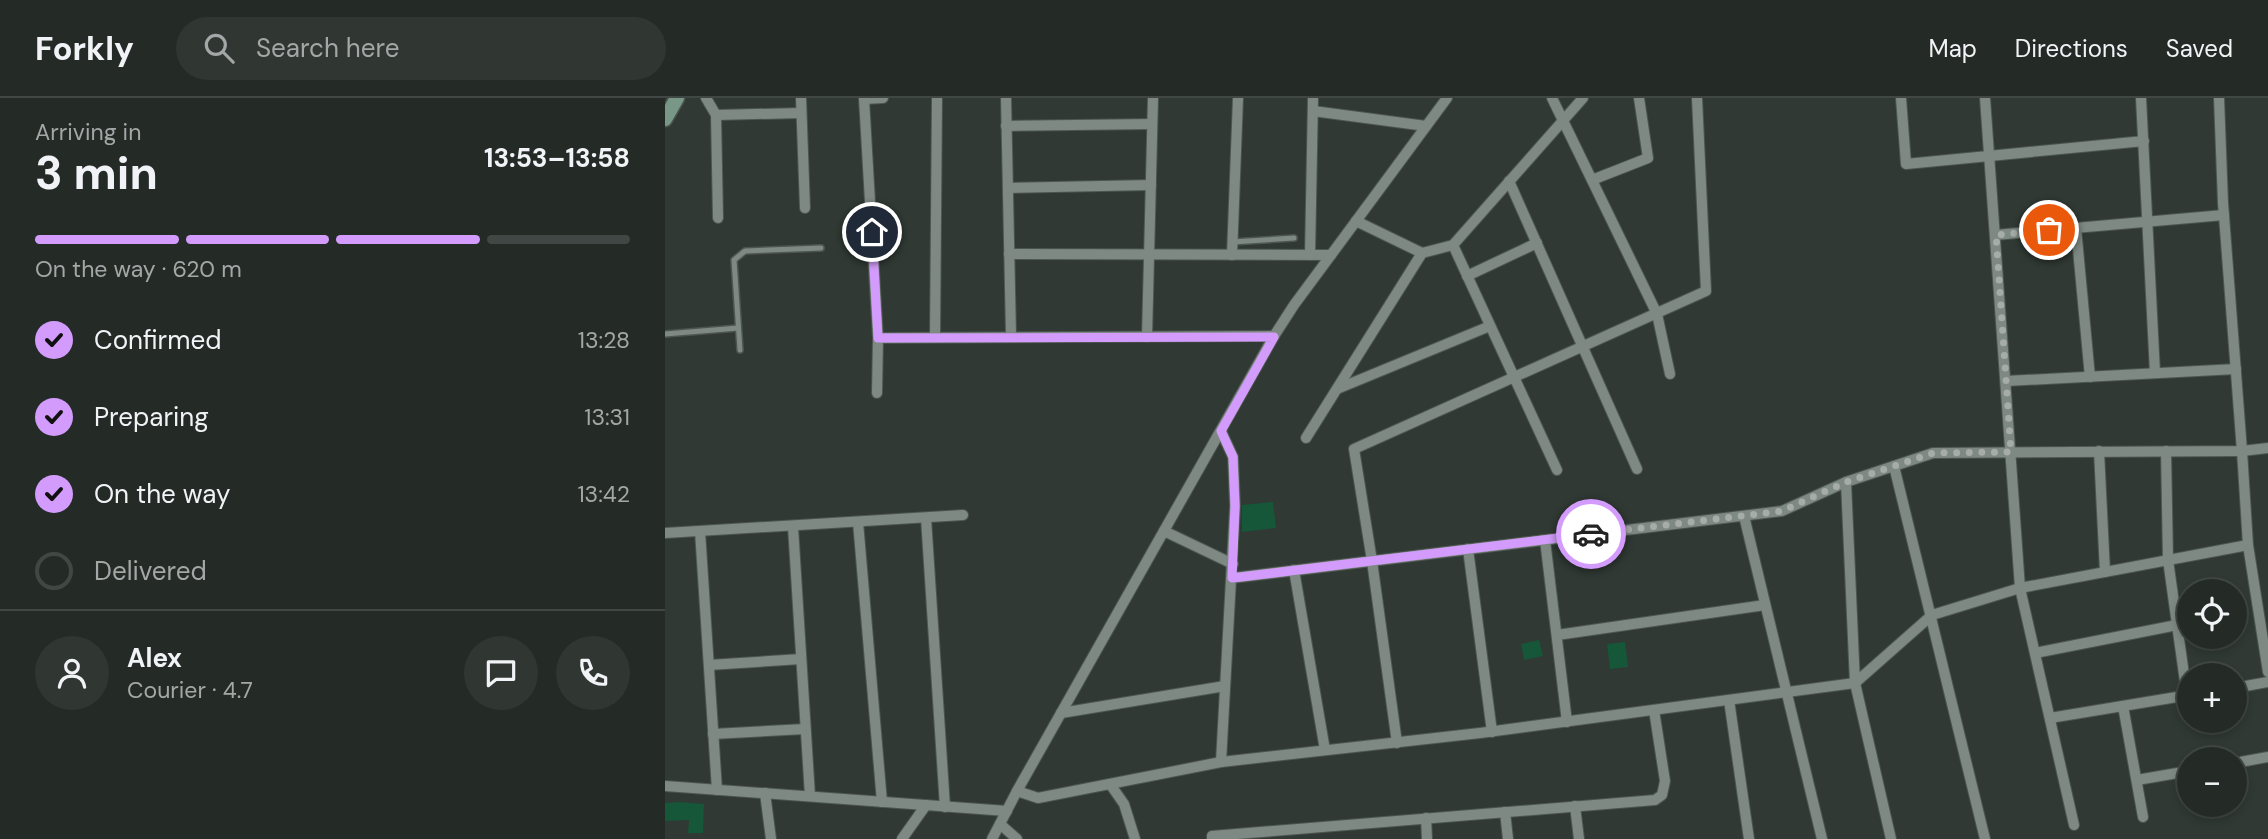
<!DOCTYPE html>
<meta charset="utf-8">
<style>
:root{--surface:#242b27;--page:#303733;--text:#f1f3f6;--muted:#a3a7a7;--line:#414744;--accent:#d39cfc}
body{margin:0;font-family:"DM Sans",sans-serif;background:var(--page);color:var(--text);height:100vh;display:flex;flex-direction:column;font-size:26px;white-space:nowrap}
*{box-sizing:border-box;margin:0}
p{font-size:23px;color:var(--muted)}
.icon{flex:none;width:38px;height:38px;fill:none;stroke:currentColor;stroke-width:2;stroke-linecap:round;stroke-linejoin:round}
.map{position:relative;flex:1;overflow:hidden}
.panel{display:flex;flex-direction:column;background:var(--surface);width:665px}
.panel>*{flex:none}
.controls{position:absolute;left:1512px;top:481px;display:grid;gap:14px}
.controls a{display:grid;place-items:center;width:70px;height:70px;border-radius:50%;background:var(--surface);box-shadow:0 4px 10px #0003,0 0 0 2px var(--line);font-size:35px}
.pin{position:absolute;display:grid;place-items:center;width:60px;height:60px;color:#fff;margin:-30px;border:4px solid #fff;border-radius:50%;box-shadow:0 2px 7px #0007}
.courier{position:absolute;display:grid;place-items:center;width:70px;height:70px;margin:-35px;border:5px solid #d39cfc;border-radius:50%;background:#fff;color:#222;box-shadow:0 2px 9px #0007}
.headline em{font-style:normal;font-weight:700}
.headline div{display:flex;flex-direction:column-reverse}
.headline{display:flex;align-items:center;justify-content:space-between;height:119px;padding:0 35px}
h1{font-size:46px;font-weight:700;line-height:52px}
.bar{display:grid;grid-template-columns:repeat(4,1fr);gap:10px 7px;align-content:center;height:84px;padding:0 35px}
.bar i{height:9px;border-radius:5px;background:var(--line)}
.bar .selected{background:var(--accent)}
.bar p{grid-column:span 4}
.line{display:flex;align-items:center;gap:18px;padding:0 35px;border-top:2px solid var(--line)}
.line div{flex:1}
.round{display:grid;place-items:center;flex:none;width:74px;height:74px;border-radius:37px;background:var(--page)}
ol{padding:0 35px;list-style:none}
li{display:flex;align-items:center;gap:21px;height:77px}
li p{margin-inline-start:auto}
li .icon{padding:7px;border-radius:50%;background:var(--accent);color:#111;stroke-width:4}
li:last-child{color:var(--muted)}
li i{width:38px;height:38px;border:4px solid var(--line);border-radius:50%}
header{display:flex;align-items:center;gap:42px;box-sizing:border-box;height:98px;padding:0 35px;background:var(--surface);border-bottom:2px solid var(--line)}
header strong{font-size:33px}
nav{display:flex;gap:38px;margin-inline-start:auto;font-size:24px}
.search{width:490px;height:63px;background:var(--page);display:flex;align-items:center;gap:18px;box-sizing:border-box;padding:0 24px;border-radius:38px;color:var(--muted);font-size:26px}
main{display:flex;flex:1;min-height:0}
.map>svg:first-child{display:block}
</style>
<header>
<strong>Forkly</strong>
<div class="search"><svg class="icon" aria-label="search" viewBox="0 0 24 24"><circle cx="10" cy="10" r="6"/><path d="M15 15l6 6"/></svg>Search here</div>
<nav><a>Map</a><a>Directions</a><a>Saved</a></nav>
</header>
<main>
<section class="panel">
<div class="headline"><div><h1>3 min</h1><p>Arriving in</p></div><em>13:53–13:58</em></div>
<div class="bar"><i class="selected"></i><i class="selected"></i><i class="selected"></i><i></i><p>On the way · 620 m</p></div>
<ol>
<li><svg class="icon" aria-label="check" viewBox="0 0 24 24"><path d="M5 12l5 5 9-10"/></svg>Confirmed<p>13:28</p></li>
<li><svg class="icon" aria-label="check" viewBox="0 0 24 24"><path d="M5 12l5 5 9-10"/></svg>Preparing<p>13:31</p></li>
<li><svg class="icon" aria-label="check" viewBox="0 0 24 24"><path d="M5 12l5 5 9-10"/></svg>On the way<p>13:42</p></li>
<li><i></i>Delivered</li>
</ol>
<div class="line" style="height:126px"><a class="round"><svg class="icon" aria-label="person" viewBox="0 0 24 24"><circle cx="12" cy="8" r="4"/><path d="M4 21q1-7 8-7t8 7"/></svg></a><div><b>Alex</b><p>Courier · 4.7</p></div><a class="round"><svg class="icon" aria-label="chat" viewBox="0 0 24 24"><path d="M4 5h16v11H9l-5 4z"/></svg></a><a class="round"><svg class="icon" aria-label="phone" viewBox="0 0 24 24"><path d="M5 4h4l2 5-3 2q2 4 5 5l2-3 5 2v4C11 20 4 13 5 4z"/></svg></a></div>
</section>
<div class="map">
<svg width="1603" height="741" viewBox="0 0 1603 741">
<rect width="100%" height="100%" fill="#303934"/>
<g fill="#165639">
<polygon points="608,404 611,430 577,434 577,407"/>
<polygon points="874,542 878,558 859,562 856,546"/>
<polygon points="960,544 963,569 945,571 942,546"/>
<polygon points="14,704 39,706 38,735 23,735 24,722 0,723 0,705"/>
</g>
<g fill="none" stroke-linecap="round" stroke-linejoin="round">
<g stroke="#4d5551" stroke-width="8">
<g id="lane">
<polyline points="567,144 629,140"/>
<polyline points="0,236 73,230"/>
<polyline points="75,252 69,162 80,153 156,150"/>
</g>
</g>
<g stroke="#4d5551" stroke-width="12">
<g id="street">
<polyline points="41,0 51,17 53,120"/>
<polyline points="136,0 140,110"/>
<polyline points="341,0 346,238"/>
<polyline points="887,0 992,216 1005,276"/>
<polyline points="1236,0 1241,66 1479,43"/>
<polyline points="1320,0 1355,490 1409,727"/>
<polyline points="1476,0 1490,275"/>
<polyline points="648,13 761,28"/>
<polyline points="51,17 136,15"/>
<polyline points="341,28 487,26"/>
<polyline points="927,82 983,60 974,0"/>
<polyline points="844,83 972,371"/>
<polyline points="343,90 486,87"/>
<polyline points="691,123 757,155 788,147 918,0"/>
<polyline points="1411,130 1425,279"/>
<polyline points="1330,137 1559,117"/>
<polyline points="788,147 892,372"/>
<polyline points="344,156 666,157"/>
<polyline points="567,157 573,0"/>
<polyline points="645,157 648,0"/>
<polyline points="802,178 872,145"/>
<polyline points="270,239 272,0"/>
<polyline points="482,239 488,0"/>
<polyline points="213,240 199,1 218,0"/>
<polyline points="1341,283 1571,271"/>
<polyline points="672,291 825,228"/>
<polyline points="212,295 213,240 609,238"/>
<polyline points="556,333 568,359 570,408 556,664"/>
<polyline points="641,340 757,155"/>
<polyline points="1434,353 1440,474"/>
<polyline points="1501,353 1503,462 1522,598"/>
<polyline points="1229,368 1320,741"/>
<polyline points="1181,384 1190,585 1226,741"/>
<polyline points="1079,418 1157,741"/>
<polyline points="261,420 280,709"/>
<polyline points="193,424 217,704"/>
<polyline points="128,429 145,698"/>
<polyline points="35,433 52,692"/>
<polyline points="499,433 568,466"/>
<polyline points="0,435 298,417"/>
<polyline points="880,442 902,624"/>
<polyline points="1583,447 1603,574"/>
<polyline points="803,451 827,634"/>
<polyline points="629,472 660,652"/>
<polyline points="567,480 1117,413 1181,384 1268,355 1577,353 1558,105 1554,0"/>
<polyline points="892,537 1100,507"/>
<polyline points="1370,555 1512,527"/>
<polyline points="44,567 136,561"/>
<polyline points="1570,590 1603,584"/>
<polyline points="1064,602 1084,741"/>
<polyline points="1458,608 1478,719"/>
<polyline points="396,615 560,588"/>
<polyline points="1385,620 1524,597"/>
<polyline points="48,636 140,631"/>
<polyline points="732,645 707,463 689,351 1041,193 1032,0"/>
<polyline points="1570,665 1603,659"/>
<polyline points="1472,682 1524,673"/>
<polyline points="445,686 459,706 470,741"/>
<polyline points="0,688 342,713"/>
<polyline points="352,693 373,700 556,664 815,635 1190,585 1267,517 1355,490 1583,447 1577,353 1603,350"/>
<polyline points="100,695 106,741"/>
<polyline points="910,708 914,741"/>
<polyline points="840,714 843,741"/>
<polyline points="761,720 762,741"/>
<polyline points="335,726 352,741"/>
<polyline points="237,741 261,707"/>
<polyline points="327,741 352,693 609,238 629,207 782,0"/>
<polyline points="547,741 547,738 990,702 997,697 1000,683 989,612"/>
</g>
</g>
<g stroke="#4d5551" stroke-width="17">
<polyline id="secondary" points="0,21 12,0"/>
</g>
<use href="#lane" stroke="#7e8983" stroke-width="5"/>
<use href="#street" stroke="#7e8983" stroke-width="10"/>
<use href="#secondary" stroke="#799787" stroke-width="14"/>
</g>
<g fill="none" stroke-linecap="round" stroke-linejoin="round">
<polyline stroke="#a6aca8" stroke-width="7" stroke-dasharray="0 12.6" points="926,436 1117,413 1181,384 1268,355 1346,354 1331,137 1384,132"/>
<polyline stroke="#d39cfc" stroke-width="9" points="207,134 213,240 609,239 556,333 568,359 570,408 567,480 926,436"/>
</g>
</svg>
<div class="controls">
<a><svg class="icon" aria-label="locate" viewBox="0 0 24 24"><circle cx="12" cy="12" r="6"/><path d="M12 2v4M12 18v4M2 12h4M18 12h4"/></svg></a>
<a>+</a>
<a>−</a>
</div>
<div class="pin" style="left:1384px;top:132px;background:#ea580c"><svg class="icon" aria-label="bag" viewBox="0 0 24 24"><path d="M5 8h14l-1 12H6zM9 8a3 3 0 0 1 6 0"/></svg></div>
<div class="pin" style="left:207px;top:134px;background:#1f2937"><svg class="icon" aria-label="home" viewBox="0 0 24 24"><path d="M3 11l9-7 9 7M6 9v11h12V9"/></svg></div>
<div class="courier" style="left:926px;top:436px"><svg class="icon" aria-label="car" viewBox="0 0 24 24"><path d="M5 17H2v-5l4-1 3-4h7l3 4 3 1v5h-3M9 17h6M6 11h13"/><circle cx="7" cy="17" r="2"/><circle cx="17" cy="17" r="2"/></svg></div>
</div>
</main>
